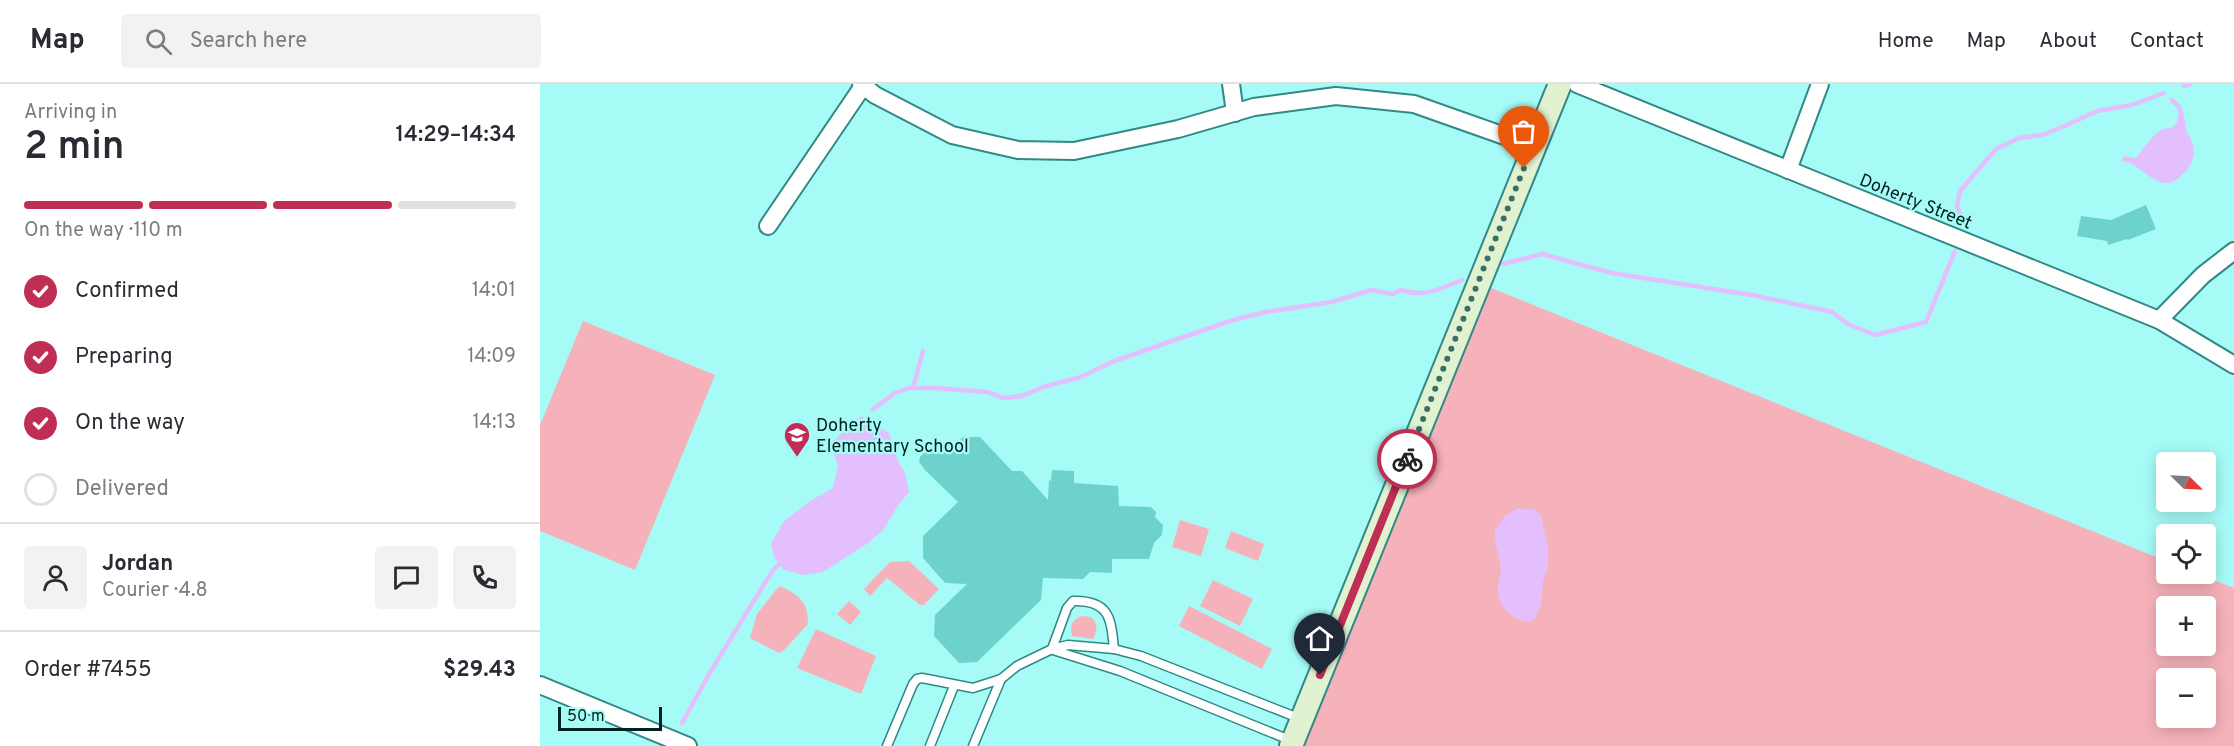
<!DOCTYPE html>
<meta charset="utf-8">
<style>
:root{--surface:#fff;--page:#f2f2f3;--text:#2b2b33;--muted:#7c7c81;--line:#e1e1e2;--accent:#bf2f53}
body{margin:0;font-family:Overpass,sans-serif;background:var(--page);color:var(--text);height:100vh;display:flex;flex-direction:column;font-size:22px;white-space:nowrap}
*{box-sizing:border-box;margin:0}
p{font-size:20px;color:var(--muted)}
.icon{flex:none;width:33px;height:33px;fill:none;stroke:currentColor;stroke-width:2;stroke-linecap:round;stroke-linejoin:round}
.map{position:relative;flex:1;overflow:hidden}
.panel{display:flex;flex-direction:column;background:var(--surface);width:540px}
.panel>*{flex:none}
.needle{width:39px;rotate:114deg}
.fabs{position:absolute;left:1616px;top:368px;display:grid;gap:12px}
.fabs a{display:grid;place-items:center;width:60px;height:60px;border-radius:6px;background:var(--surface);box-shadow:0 3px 15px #0003;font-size:30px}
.scale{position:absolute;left:18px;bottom:15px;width:104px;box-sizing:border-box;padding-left:6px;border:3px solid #002220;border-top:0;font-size:16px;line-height:21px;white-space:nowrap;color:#002220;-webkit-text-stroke:4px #a6fbf6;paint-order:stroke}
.pin{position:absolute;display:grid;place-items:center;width:51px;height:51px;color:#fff;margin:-62px -26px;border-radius:50% 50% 50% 0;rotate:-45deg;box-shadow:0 0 6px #0007}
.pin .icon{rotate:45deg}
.courier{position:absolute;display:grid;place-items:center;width:60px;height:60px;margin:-30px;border:4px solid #bf2f53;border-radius:50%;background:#fff;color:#222;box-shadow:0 2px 8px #0007}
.summary em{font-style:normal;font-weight:600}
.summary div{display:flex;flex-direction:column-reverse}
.summary{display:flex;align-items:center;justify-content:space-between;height:102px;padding:0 24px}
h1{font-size:39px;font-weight:600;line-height:45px}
.bar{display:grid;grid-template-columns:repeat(4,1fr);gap:9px 6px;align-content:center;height:72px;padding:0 24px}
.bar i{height:8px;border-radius:4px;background:var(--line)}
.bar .current{background:var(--accent)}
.bar p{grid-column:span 4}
.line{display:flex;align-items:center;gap:15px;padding:0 24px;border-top:2px solid var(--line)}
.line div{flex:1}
.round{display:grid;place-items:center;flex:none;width:63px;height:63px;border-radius:6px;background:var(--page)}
ol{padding:0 24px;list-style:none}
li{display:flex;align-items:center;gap:18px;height:66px}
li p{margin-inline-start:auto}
li .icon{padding:6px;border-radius:50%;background:var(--accent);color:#fff;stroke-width:4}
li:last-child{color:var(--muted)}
li i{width:33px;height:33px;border:3px solid var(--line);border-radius:50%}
header{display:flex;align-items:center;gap:36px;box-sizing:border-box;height:84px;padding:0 30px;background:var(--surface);border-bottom:2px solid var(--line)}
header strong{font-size:28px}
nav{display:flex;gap:33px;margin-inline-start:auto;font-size:21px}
.search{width:420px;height:54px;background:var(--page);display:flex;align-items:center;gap:15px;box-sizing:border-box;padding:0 21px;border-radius:6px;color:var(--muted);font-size:22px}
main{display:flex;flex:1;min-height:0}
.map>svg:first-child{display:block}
</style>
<header>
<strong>Map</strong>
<div class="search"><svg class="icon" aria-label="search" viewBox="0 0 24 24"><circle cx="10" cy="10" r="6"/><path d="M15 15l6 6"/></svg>Search here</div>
<nav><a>Home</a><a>Map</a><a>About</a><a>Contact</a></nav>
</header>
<main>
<section class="panel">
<div class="summary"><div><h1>2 min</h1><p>Arriving in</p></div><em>14:29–14:34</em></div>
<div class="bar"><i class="current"></i><i class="current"></i><i class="current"></i><i></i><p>On the way · 110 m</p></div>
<ol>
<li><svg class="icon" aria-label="check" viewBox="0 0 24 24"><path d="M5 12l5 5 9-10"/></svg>Confirmed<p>14:01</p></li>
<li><svg class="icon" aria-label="check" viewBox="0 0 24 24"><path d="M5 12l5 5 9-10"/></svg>Preparing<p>14:09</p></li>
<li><svg class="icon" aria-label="check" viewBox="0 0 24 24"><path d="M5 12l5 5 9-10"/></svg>On the way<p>14:13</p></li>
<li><i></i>Delivered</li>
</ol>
<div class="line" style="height:108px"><a class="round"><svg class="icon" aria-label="person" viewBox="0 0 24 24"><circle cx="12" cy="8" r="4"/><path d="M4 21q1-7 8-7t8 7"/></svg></a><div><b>Jordan</b><p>Courier · 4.8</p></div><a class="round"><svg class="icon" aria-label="chat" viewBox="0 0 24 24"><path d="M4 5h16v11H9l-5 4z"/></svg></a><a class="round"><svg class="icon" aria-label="phone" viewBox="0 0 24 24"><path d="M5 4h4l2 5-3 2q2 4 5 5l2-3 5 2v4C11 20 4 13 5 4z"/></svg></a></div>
<div class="line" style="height:78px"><div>Order #7455</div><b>$29.43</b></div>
</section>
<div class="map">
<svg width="1694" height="662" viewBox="0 0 1694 662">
<rect width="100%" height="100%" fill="#a6fbf6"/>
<g fill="#f6b2ba" fill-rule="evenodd">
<path d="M939,199L1626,477V489H1656L1694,504V662H751ZM1626,522H1665V561H1626ZM1626,594H1665V633H1626Z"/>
<polygon points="43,237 175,291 95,486 0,447 0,341"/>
<polygon points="640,436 669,445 661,472 632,463"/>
<polygon points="691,447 724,460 718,477 685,464"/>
<polygon points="369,477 399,505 384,521 380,521 347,494 330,512 324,505 350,478"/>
<polygon points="673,496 713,515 700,542 660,522"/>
<path d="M239,502C259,510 268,518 268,540L244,566L239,569L210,554L217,530Z"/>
<polygon points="309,517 321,528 310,541 297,530"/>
<polygon points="649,522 732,565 722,585 639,542"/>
<path d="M541,532L551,533C559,540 557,546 553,555L532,552C530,541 531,537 541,532Z"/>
<polygon points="276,545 336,572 321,610 257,584"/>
</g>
<g fill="#e4bffe">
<path d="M1629,13C1644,18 1644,31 1646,44C1646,48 1650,52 1651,56C1659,72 1649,87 1636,96C1620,106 1607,89 1595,82C1591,79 1586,78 1581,77L1584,72L1596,74C1604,64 1612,50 1623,45C1628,43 1628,46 1633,43C1638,39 1639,32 1638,25L1631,19Z"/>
<polygon points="321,332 349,349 357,375 365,389 369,408 359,420 343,446 328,459 283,488 263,491 244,486 234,473 231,460 244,437 270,417 293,404 298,381 290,360"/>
<path d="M978,424L994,426L1001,431L1008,464V482L1003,497L1001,520L995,534L988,538C971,535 956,521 958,502C959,495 961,490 961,483C959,471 954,459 955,446L965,432Z"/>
</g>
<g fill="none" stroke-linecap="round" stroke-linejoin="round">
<g stroke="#e4bffe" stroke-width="4.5">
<polyline points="1644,2 1650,0"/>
<polyline points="1425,140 1417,123 1420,107 1456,65 1479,54 1502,51 1525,42 1557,27 1592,21 1624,9"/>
<polyline points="963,180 1002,170 1072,189 1212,211 1292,228 1308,240 1335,251 1386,238 1415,167"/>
<polyline points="373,304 383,267"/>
<path d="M333,325L355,309L369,304H395L448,308L463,314L482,312L506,302L538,294L577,276L693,236L726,228L791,218L832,206L853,210L861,206C884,214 900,205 922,196"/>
<polyline points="142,639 171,587 226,497 235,484 244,476"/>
</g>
</g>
<g fill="#6dd1cc">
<polygon points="1606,121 1616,145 1588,156 1587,155 1568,161 1567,157 1537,152 1541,132 1571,136"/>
<polygon points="423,353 440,353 472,387 482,387 508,416 509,396 511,397 512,386 534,387 534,399 578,402 579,422 611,423 616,428 615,433 623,441 622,451 614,459 609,475 572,475 572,489 550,488 543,495 503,494 501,516 437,578 419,579 394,552 395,531 427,500 405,499 383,474 383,452 418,418 385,386 379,378 380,373 392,361 415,361"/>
</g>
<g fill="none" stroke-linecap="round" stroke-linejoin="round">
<g stroke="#318985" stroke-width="11">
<g id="lane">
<path d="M512,565L527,524L533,517C570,516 571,535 574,565"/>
<polyline points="513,566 580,587 752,657"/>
<polyline points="347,662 373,600 377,595 382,594 433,604 461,595 477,582 512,565 528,561 574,565 601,572 761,635"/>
<polyline points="390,662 414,602"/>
<polyline points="433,662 461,595"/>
</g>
</g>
<g stroke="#318985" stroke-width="20">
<g id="street">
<polyline points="321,0 335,11 412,51 478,66 534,67 638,45 714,23 796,12 874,20 993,62"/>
<polyline points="691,0 695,29"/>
<polyline points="1037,0 1619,236 1694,281"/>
<polyline points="1248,86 1280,0"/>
<polyline points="228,142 323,2"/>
<polyline points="1619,236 1663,191 1694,167"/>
<polyline points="0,601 148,662"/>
</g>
</g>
<g stroke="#318985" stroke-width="26">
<polyline id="secondary" points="751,662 1020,0"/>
</g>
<use href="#lane" stroke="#fff" stroke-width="8"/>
<use href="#street" stroke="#fff" stroke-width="16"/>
<use href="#secondary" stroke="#e1f2d1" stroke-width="22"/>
</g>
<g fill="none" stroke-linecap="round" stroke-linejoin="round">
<polyline stroke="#3a6e6b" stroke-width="6" stroke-dasharray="0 10.8" points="867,375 984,84"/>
<polyline stroke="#bf2f53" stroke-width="8" points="780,591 867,375"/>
</g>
<defs>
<g id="school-pin" transform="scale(1.35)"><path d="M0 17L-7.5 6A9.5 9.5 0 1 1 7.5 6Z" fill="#bf2f53" stroke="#a6fbf6"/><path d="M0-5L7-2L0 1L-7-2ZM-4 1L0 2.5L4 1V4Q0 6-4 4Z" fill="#fff"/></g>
</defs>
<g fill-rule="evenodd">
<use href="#school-pin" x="257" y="351"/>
</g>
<g text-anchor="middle" stroke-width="4.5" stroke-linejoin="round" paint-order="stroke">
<g font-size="18" fill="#002220" stroke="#a6fbf6">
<text transform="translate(1376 117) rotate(22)" y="6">Doherty Street</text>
</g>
<g font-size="18" fill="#002220" stroke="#a6fbf6" text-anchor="start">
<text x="276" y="347">Doherty<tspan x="276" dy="21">Elementary School</tspan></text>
</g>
</g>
</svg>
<div class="fabs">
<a><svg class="needle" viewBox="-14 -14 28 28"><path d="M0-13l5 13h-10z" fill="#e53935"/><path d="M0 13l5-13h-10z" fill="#7c7c81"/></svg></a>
<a><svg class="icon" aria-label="locate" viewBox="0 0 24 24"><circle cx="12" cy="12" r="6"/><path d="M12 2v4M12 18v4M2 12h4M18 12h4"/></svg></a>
<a>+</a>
<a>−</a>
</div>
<div class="scale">50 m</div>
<div class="pin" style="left:984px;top:84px;background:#ea580c"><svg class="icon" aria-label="bag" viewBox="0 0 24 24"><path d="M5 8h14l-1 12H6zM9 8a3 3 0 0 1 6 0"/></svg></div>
<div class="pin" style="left:780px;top:591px;background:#1f2937"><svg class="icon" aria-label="home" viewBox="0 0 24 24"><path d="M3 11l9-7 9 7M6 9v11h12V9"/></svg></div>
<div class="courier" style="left:867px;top:375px"><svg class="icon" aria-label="bike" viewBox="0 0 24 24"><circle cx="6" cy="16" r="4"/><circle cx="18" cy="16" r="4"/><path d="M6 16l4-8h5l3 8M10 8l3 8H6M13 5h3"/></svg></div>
</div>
</main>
